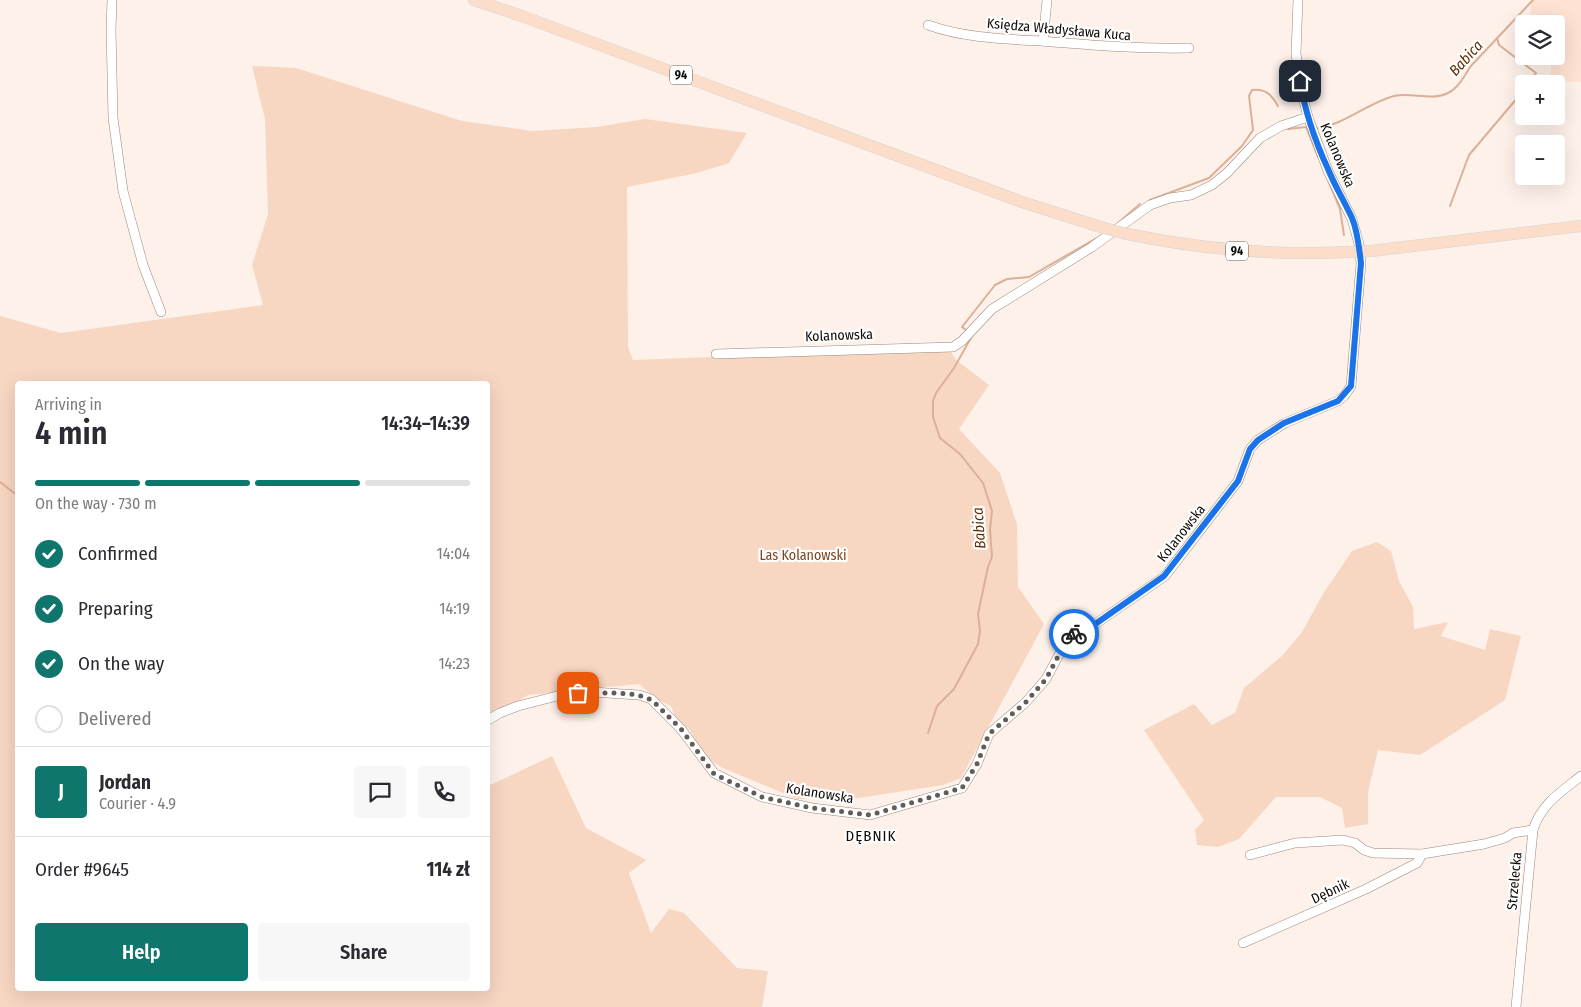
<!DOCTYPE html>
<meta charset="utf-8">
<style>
:root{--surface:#fff;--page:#f7f7f7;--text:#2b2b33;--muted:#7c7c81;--line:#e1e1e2;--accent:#0f766e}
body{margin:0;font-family:"Fira Sans Condensed",sans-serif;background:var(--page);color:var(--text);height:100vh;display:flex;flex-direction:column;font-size:19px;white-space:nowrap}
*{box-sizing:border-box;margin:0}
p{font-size:16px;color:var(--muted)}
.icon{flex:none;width:28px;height:28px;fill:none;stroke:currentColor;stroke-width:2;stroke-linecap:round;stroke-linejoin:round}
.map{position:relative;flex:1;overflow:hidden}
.side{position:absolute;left:15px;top:381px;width:475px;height:610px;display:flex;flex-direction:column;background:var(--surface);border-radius:5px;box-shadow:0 5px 20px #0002}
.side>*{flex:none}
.controls{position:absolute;left:1515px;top:15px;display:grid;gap:10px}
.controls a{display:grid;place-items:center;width:50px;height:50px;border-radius:5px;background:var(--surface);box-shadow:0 5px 20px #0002;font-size:25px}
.pin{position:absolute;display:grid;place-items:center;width:42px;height:42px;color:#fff;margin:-21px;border-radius:10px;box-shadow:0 2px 8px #0006}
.courier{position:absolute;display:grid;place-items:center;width:50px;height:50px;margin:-25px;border:4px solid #1a73e8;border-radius:50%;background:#fff;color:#222;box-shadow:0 1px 6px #0007}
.overview em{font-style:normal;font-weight:600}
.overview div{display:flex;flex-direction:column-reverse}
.overview{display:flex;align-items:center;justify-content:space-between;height:85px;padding:0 20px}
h1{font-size:32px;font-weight:600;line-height:38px}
.bar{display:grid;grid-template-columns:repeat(4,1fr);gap:8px 5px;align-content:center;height:60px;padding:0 20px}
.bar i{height:6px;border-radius:4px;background:var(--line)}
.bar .selected{background:var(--accent)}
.bar p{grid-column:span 4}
.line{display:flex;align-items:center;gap:12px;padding:0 20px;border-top:1px solid var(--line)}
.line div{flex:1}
.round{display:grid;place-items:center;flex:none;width:52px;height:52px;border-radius:5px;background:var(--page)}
ol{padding:0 20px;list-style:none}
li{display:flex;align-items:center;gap:15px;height:55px}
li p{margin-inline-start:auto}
li .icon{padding:5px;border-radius:50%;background:var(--accent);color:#fff;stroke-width:4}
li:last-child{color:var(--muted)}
li i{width:28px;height:28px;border:2px solid var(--line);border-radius:50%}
.button{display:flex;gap:10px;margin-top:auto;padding:10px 20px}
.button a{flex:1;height:58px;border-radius:5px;background:var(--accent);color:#fff;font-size:20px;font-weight:600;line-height:58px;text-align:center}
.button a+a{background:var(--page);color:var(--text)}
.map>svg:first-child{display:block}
</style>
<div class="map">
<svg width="1581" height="1007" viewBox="0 0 1581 1007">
<rect width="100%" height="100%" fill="#fef1ea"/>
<polygon fill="#fee2d2" points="1531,0 1581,0 1581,82 1551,81 1551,59 1518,57 1518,41 1524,41 1524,56 1556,56 1556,24 1530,24"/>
<g fill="#f7d6c2">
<polygon points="252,66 296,68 462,121 532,131 597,127 645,119 747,133 729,163 697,173 627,187 628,347 633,360 923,349 951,352 956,360 989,385 959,429 1000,473 1017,524 1018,587 1044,624 961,778 943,785 859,798 797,799 723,768 703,756 690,730 677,722 671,706 658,700 639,684 528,695 488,720 488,384 18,384 18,989 488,989 488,786 552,756 586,828 646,860 629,873 651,933 669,909 684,913 737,968 768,971 762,1007 0,1007 0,316 61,333 263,305 252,265 268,214 265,119"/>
<polygon points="1377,542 1391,551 1399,581 1413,607 1414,629 1448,622 1441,636 1485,650 1490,629 1521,636 1505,700 1420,755 1378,750 1368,792 1368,824 1345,828 1342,808 1320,797 1276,797 1239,839 1218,847 1197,845 1195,830 1204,820 1144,730 1194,704 1212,725 1235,713 1244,688 1283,655 1302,632 1323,594 1352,551"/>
</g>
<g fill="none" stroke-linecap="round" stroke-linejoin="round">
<g stroke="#dbb096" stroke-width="2">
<polyline points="1497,38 1499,45 1536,73 1528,84"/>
<path d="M1316,128C1345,125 1367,103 1394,96C1411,92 1432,101 1448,93C1458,88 1464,77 1470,67L1533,0"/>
<polyline points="1288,129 1306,127 1318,157"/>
<polyline points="1328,180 1340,209 1344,235"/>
<path d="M1150,200L1209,178L1242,146L1253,130L1249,96L1252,90C1265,88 1272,95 1278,106"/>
<polyline points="1450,206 1469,155 1524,90"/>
<polyline points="1118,223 1140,204"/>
<polyline points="966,330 962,327 995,285 1007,279 1029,277 1102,235"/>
<polyline points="0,482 18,496"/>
<polyline points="928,733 937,706 954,689 978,644 980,631 978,614 988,567 992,557 990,530 992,511 983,483 960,454 940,438 933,417 933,401 936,393 954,368 972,336"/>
</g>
<g stroke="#9b887d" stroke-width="10">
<g id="minor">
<polyline points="112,0 111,30 113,118 123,191 143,265 161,312"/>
<path d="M928,25C964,38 1004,39 1041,41C1091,45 1140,49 1189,48"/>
<polyline points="1043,41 1047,0"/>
<polyline points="716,354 953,347 962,341 992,309 1092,247 1150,205 1170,198 1191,195 1212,185 1227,173 1260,138 1281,126 1308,117"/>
<polyline points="488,720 500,713 518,706 565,694 592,692 639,695 651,699 681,729 714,773 762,797 812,808 870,815 962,788 977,764 989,734 1026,702 1046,679 1069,636 1091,627 1165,576 1238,481 1250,449 1258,440 1285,423 1338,401 1345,395 1351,386 1361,263 1359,244 1352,219 1328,171 1308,117 1303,98 1296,54 1298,0"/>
<polyline points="1250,855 1295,843 1343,840 1355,843 1364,850 1373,853 1422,854 1484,844 1505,838 1513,833 1533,830"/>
<polyline points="1243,943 1366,889 1417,863 1422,854"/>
<path d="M1516,1007L1533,830C1541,804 1561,792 1581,776"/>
</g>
</g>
<g stroke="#d4d3d2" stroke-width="12">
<g id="major">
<polyline points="474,0 519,15 1022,202 1104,228"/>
<path d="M1127,234C1200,249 1273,256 1348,252"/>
<polyline points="1371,251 1581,226"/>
</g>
</g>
<use href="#minor" stroke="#fff" stroke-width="9"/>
<use href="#major" stroke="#fcddca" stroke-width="11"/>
<g stroke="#d4d3d2" stroke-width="12" stroke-linecap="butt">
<g id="major-bridge">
<polyline points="1104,228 1127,234"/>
<polyline points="1348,252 1371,251"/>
</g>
</g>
<use href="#major-bridge" stroke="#fcddca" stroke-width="11"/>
</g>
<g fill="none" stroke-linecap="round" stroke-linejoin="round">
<polyline stroke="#635b56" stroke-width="5" stroke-dasharray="0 9" points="578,693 619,693 638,695 652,700 681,729 714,774 762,797 812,808 870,815 962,788 977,764 989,734 1026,702 1046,679 1069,636 1074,634"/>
<path stroke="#1a73e8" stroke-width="6" d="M1074,634L1091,627L1164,576L1238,481L1250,449L1258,440L1284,423L1338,401L1351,386L1361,263C1359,248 1358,232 1352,218C1344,201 1335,186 1328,169C1315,141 1305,112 1300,81"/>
</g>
<g text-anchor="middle" stroke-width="4.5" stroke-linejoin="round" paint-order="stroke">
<g fill="#fff" stroke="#585451" stroke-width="1">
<rect x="670" y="65.5" width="22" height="19" rx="4"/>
<rect x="1226" y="241.5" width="22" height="19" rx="4"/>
</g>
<g font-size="12" font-weight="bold" fill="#100a06">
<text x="681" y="79">94</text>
<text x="1237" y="255">94</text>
</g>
<g font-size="14" fill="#100a06" stroke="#fff">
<text transform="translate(1059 29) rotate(5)" y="5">Księdza Władysława Kuca</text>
<text transform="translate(1338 155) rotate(67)" y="5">Kolanowska</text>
<text transform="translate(839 335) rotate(-2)" y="5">Kolanowska</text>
<text transform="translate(1181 533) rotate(-52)" y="5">Kolanowska</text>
<text transform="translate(820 793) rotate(9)" y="5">Kolanowska</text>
<text transform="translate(1514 881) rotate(-85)" y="5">Strzelecka</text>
<text transform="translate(1330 891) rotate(-25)" y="5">Dębnik</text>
</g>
<g font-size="14" fill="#7d4620" stroke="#fff">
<text x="803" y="560">Las Kolanowski</text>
</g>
<g font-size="15" font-style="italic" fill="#612c01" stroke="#fff">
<text transform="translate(1466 58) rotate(-48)" y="5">Babica</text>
<text transform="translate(979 528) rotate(-94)" y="5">Babica</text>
</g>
<g font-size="15" letter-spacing="1" fill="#100a06" stroke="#fff">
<text x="871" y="841">DĘBNIK</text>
</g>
</g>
</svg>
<div class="controls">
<a><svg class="icon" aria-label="layers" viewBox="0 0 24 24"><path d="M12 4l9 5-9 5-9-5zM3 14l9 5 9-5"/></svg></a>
<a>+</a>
<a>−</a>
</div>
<div class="pin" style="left:578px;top:693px;background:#ea580c"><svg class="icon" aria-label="bag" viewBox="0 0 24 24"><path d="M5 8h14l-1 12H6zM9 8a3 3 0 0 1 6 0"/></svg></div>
<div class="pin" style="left:1300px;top:81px;background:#1f2937"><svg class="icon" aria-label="home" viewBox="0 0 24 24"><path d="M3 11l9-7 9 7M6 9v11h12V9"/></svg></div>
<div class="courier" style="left:1074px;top:634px"><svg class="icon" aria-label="bike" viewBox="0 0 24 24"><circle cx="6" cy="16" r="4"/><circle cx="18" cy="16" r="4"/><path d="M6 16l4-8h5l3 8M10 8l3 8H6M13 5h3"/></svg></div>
<section class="side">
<div class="overview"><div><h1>4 min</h1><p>Arriving in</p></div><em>14:34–14:39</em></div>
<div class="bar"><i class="selected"></i><i class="selected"></i><i class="selected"></i><i></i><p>On the way · 730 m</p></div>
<ol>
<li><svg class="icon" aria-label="check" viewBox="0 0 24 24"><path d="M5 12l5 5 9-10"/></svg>Confirmed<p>14:04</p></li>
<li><svg class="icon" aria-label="check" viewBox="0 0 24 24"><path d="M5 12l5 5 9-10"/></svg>Preparing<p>14:19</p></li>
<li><svg class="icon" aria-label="check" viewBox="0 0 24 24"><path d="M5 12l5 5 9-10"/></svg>On the way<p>14:23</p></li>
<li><i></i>Delivered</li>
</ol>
<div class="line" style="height:90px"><b class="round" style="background:var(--accent);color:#fff">J</b><div><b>Jordan</b><p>Courier · 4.9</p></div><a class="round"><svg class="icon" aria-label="chat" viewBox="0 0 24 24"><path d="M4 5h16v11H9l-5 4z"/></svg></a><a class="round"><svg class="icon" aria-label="phone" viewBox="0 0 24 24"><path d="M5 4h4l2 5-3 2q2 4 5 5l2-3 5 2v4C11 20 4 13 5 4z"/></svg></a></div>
<div class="line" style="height:65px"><div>Order #9645</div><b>114 zł</b></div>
<div class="button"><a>Help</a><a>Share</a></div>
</section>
</div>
